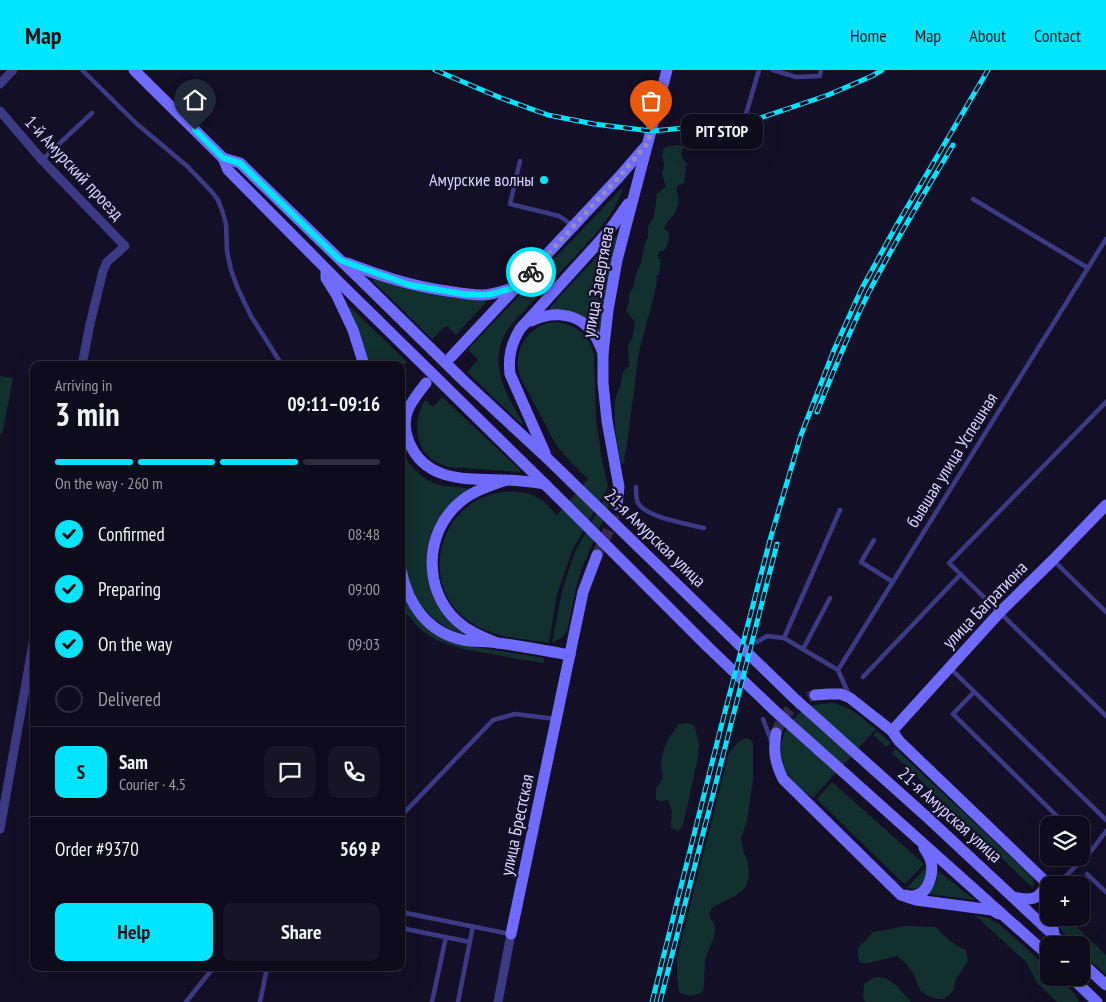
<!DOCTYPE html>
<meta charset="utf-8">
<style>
:root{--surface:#0e0b1c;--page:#171425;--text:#f1f3f6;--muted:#9b9ba3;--line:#2e2b3b;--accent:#00e5ff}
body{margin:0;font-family:"PT Sans Narrow",sans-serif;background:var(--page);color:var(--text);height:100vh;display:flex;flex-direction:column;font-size:19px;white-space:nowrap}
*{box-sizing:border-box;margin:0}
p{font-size:16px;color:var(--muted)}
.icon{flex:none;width:28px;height:28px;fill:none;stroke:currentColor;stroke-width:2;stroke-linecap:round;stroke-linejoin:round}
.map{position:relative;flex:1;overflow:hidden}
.side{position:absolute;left:30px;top:291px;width:375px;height:610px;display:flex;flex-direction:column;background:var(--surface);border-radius:10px;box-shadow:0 5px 20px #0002,0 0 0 1px var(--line)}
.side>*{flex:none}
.fabs{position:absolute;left:1040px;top:746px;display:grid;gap:10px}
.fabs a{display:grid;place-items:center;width:50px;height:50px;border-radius:10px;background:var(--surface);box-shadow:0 5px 20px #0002,0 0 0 1px var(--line);font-size:25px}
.pin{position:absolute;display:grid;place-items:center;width:42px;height:42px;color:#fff;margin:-51px -21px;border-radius:50% 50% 50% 0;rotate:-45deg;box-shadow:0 0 5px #0007}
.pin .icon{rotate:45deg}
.courier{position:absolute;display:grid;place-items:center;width:50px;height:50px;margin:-25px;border:4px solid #00e5ff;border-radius:50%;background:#fff;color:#222;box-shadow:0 1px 6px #0007}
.bubble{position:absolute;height:35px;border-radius:10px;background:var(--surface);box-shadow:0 5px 20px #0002,0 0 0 1px var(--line);font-size:16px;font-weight:700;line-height:35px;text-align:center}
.overview em{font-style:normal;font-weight:700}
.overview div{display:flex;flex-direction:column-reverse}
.overview{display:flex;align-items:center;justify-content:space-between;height:85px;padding:0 25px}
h1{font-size:32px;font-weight:700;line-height:38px}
.bar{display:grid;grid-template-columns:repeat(4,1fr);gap:8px 5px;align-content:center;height:60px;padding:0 25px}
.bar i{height:6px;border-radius:4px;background:var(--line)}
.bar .on{background:var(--accent)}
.bar p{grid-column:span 4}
.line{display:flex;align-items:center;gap:12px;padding:0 25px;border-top:1px solid var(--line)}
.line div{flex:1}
.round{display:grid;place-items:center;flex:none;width:52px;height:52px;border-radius:10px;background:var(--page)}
ol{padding:0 25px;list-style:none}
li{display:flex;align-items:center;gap:15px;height:55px}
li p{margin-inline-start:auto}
li .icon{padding:5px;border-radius:50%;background:var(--accent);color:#111;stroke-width:4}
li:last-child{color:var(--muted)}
li i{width:28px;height:28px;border:2px solid var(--line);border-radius:50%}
.primary-button{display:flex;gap:10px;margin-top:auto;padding:10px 25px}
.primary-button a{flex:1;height:58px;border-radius:10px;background:var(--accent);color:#111;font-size:20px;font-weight:700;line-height:58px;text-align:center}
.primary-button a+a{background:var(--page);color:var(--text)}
header{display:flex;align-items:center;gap:30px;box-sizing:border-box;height:70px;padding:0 25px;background:var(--accent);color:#111}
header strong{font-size:24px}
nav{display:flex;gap:28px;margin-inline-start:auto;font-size:18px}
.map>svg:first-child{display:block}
</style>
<header>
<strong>Map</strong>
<nav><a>Home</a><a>Map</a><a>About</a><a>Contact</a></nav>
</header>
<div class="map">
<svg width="1106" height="932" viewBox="0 0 1106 932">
<rect width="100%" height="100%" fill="#130f26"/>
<g fill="#12302f">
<path d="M678,75L684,77L681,83L683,90L687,93L684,113L677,116L676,120C681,129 678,140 671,148C668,152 666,153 664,159L669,163C669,170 668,175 664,181H660L658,184V188L661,190L659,204L656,206L657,210L655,222L639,282L627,374L624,387L625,391L623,394L621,393C617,371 613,353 615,331C616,324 620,319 621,312C622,304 622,302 629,296L628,275L632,268L635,252L626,241L629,232V225L633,218L636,204L641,193L644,177L648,167V156L654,147L657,123L666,117L662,104L664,94L662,87L663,80L667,76Z"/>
<path d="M623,117C613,149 589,171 567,195C548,215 530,235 511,255C486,287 503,322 523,352L521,354L467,302L478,290L468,279Z"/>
<polygon points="619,163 601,261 599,263 570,241 550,240 550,238 559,227"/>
<path d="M373,208C412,223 446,227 487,231L456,265L447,256L443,258L432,269L373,211Z"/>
<path d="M349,236L407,292L401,299V295H369C365,275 357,256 348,238Z"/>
<path d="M556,252C577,255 589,264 594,285L596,349L602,391L608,415L607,419L572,481L557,524L549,573C524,569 497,568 475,555C415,522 436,429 504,422C516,421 530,422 540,429C547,433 552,440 557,445L588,409L563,384L555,373L521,309C510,283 528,253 556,252Z"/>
<polygon points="0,306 13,308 2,365 0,364"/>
<path d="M442,327L518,398L521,401L520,402L449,397C417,390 409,356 425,330L433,337Z"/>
<path d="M401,379C409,397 425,413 445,416C453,417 461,417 469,419L456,428L443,443L427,491L463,562L462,564L447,558L434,549L418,532L409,511L401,472Z"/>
<polygon points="607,425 610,429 610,434 582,498 577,515 567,561 561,568 552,573 562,521 571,493 576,480"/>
<polygon points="401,527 403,527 416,547 463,575 544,588 544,592 543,593 463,579 436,570 421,560 405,542 403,537"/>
<path d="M831,633C850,635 861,647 876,659L813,728C801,719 788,709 783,694C774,670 792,642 815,635C820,634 826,633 831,633Z"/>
<path d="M689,653L695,657L699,675L698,688L683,755L678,762L671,757L672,740L668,730L661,731L656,730V719L663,708C663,704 661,700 661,696C661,681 669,665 679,654Z"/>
<polygon points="877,661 891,673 886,677 873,665"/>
<polygon points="747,668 753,672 753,710 747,751 741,769 744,783 748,793 749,806 745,818 735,826 713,837 709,843 711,849 715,856 714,868 705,889 704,916 702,923 690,926 679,922 677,907 677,888 729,683 739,671"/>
<path d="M896,679L1031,806C1034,810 1034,812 1033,818L892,683Z"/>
<polygon points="832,712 924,794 906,813 903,813 817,729"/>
<polygon points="34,714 34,750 28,749"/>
<polygon points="927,796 928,804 920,817 914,819 907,818"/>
<polygon points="938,801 975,830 928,824 936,812"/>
<path d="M975,845L988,848L999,854L1049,899V908H1058C1065,915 1076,922 1079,932H1057L1037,913L1027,893Z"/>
<path d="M1056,848H1067L1106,885V905L1081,882V875H1074C1066,866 1059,860 1056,848Z"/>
<path d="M906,856L936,857C945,867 954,875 966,880L968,891L956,909L953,921L944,929C938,929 930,928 925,924C919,921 917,913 915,907C911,899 904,891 897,886L868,893H860L858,887V878L873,862Z"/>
<polygon points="875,907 886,908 898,917 911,932 865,932 863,927 864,914"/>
</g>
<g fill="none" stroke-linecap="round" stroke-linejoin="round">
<g stroke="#312d47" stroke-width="11" stroke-dasharray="11 5.5" stroke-linecap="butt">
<polyline points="597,485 612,453 617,435"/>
<path d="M776,663C784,643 794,631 815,625"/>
</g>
<g stroke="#3d3a85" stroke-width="4.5">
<polyline points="82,0 137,54 187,96 212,122 218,130 222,140 226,154 227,181 231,200 238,219 251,246 282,295"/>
<polyline points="773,0 796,7 820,6 821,0"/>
<polyline points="746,44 759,0"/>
<polyline points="42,90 92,43"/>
<polyline points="520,91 510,134 559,146 568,152 570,157"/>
<polyline points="973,129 1088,198"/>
<polyline points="1106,332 949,493 1106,646"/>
<path d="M636,417C636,422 636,429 638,433C647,448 688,454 704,458"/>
<polyline points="874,470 861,492 893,512"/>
<polyline points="1054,491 1106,542"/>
<polyline points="757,572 767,566 784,568"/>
<polyline points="803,579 830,528"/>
<polyline points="950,598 1106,750"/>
<polyline points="838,600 784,568 840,440"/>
<polyline points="863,607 961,504"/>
<polyline points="974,622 953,644 1066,755"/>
<polyline points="849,625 838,600 1106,169"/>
<polyline points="763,649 772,673"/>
<polyline points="401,746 493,650 515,644 556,649"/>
<polyline points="1081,770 1092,780"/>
<polyline points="1087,804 1106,822"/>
<polyline points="1050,814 1057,815 1092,780 1106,761"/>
<polyline points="401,842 510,864"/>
<polyline points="401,858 470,872"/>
<polyline points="186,932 213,898"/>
<polyline points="260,932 267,898"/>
<polyline points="432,932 446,867"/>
<polyline points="458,932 473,856"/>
</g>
<g stroke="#3d3a85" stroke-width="9">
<polyline points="0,14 13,0"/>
<polyline points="0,41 42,90 125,176 107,192 103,201 90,254 82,295"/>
<polyline points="0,759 34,568"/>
<polyline points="498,932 511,864"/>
</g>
<g stroke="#6f6bff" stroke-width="11">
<polyline points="134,0 223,88 228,100 341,214 567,436 708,577 775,641 1049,886"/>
<polyline points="223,88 240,93 364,213 465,312 548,389 794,628 928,748 1064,875"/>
<path d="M347,193C381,206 411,216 447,221C459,223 470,225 482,225C493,225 505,220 516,217"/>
<polyline points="326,203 326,208 336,224 353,260 364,295"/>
<path d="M531,251C549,242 572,242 587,256C595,263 599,273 603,283"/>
<polyline points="451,287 619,107 645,77"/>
<path d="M426,313C410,333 399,346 409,372C425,412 467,409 503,410C517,410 531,412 545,414"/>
<path d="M545,383L510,304C508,287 511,274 520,259L599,172L614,154L628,134"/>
<polyline points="617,435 619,417 607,351 603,313 603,284 608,240 617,190 667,0"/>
<path d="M401,500C408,534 427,562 463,570C475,572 486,571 498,573C522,576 546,581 570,585"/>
<path d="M497,573C483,567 469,562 457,551C423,520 424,463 459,433C472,421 490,416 506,410"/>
<polyline points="815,625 829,624 841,624 850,628 892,661 899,671 1049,815"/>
<polyline points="892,661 1000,542 1053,490 1106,435"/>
<path d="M776,663C773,682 775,692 783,709L901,825L916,830L992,840L999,844"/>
<path d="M906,825C907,826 912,826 914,826C929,824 935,801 930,789C929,785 926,781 924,778"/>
<path d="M1013,827C1021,829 1031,831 1038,826C1042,823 1045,817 1049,814"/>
<polyline points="1052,848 1054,866"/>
<polyline points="511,864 583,522 597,485"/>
<polyline points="1081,892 1106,915"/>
<polyline points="1072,908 1097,932"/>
</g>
<g stroke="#00e5ff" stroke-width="5">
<g id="rail">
<polyline points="435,0 501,28 548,45 594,54 651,61 720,55 757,49 828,25 872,6 882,0"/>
<path d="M817,342C833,303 849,262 868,224C894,173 924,124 953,75"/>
<polyline points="652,932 721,657 770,470 801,365 834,280 861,220 895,158 988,0"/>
<polyline points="660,932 777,474"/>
</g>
</g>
<use href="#rail" stroke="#130f26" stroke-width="3" stroke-dasharray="9" stroke-linecap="butt"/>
</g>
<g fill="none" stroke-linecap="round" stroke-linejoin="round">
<polyline stroke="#948fb3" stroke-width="5" stroke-dasharray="0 9" points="531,202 619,107 648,73 651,61"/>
<polyline stroke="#00e5ff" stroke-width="6" points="195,60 223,88 240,93 340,190 356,196 410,215 463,224 483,225 492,224 517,217 531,202"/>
</g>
<circle fill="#00e5ff" stroke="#130f26" stroke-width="2" cx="544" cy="110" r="5"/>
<g text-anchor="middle" stroke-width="4.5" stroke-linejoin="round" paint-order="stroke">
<g font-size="18" fill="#d9d4ff" stroke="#130f26">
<text transform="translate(74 98) rotate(47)" y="6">1-й Амурский проезд</text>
<text transform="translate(598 212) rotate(-80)" y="6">улица Завертяева</text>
<text transform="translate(952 390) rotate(-58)" y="6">бывшая улица Успешная</text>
<text transform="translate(655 468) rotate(44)" y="6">21-я Амурская улица</text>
<text transform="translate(985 535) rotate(-46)" y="6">улица Багратиона</text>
<text transform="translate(950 745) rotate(42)" y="6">21-я Амурская улица</text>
<text transform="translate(517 755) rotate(-78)" y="6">улица Брестская</text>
</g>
<g font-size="18" fill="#d9d4ff" stroke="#130f26" text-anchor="end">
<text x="534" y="116">Амурские волны</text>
</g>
</g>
</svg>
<div class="fabs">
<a><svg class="icon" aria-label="layers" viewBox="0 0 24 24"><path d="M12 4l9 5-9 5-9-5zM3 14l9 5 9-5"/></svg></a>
<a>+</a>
<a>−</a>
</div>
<div class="pin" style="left:651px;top:61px;background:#ea580c"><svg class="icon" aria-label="bag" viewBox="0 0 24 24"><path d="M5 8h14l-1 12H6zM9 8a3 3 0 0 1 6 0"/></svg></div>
<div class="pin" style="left:195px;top:60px;background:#1f2937"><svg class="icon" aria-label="home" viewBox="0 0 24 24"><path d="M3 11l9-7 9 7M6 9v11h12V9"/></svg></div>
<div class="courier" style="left:531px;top:202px"><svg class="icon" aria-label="bike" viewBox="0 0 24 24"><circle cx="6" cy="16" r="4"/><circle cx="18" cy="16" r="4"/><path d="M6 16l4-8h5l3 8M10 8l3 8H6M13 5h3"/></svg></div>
<div class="bubble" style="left:681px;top:44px;width:82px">PIT STOP</div>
<section class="side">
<div class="overview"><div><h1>3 min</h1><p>Arriving in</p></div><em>09:11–09:16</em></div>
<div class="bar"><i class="on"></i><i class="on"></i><i class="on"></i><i></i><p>On the way · 260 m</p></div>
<ol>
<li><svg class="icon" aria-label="check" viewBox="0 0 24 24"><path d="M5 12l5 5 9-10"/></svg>Confirmed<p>08:48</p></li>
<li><svg class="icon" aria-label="check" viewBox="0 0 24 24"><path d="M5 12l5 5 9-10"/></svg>Preparing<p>09:00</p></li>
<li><svg class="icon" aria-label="check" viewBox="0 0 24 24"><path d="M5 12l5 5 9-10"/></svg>On the way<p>09:03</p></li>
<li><i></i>Delivered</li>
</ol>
<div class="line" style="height:90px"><b class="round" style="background:var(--accent);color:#111">S</b><div><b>Sam</b><p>Courier · 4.5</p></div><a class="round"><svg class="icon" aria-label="chat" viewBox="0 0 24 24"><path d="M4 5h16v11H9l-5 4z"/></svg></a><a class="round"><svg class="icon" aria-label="phone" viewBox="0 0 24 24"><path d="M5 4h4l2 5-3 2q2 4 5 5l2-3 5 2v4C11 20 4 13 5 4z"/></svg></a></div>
<div class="line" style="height:65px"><div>Order #9370</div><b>569 ₽</b></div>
<div class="primary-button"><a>Help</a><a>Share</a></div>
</section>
</div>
